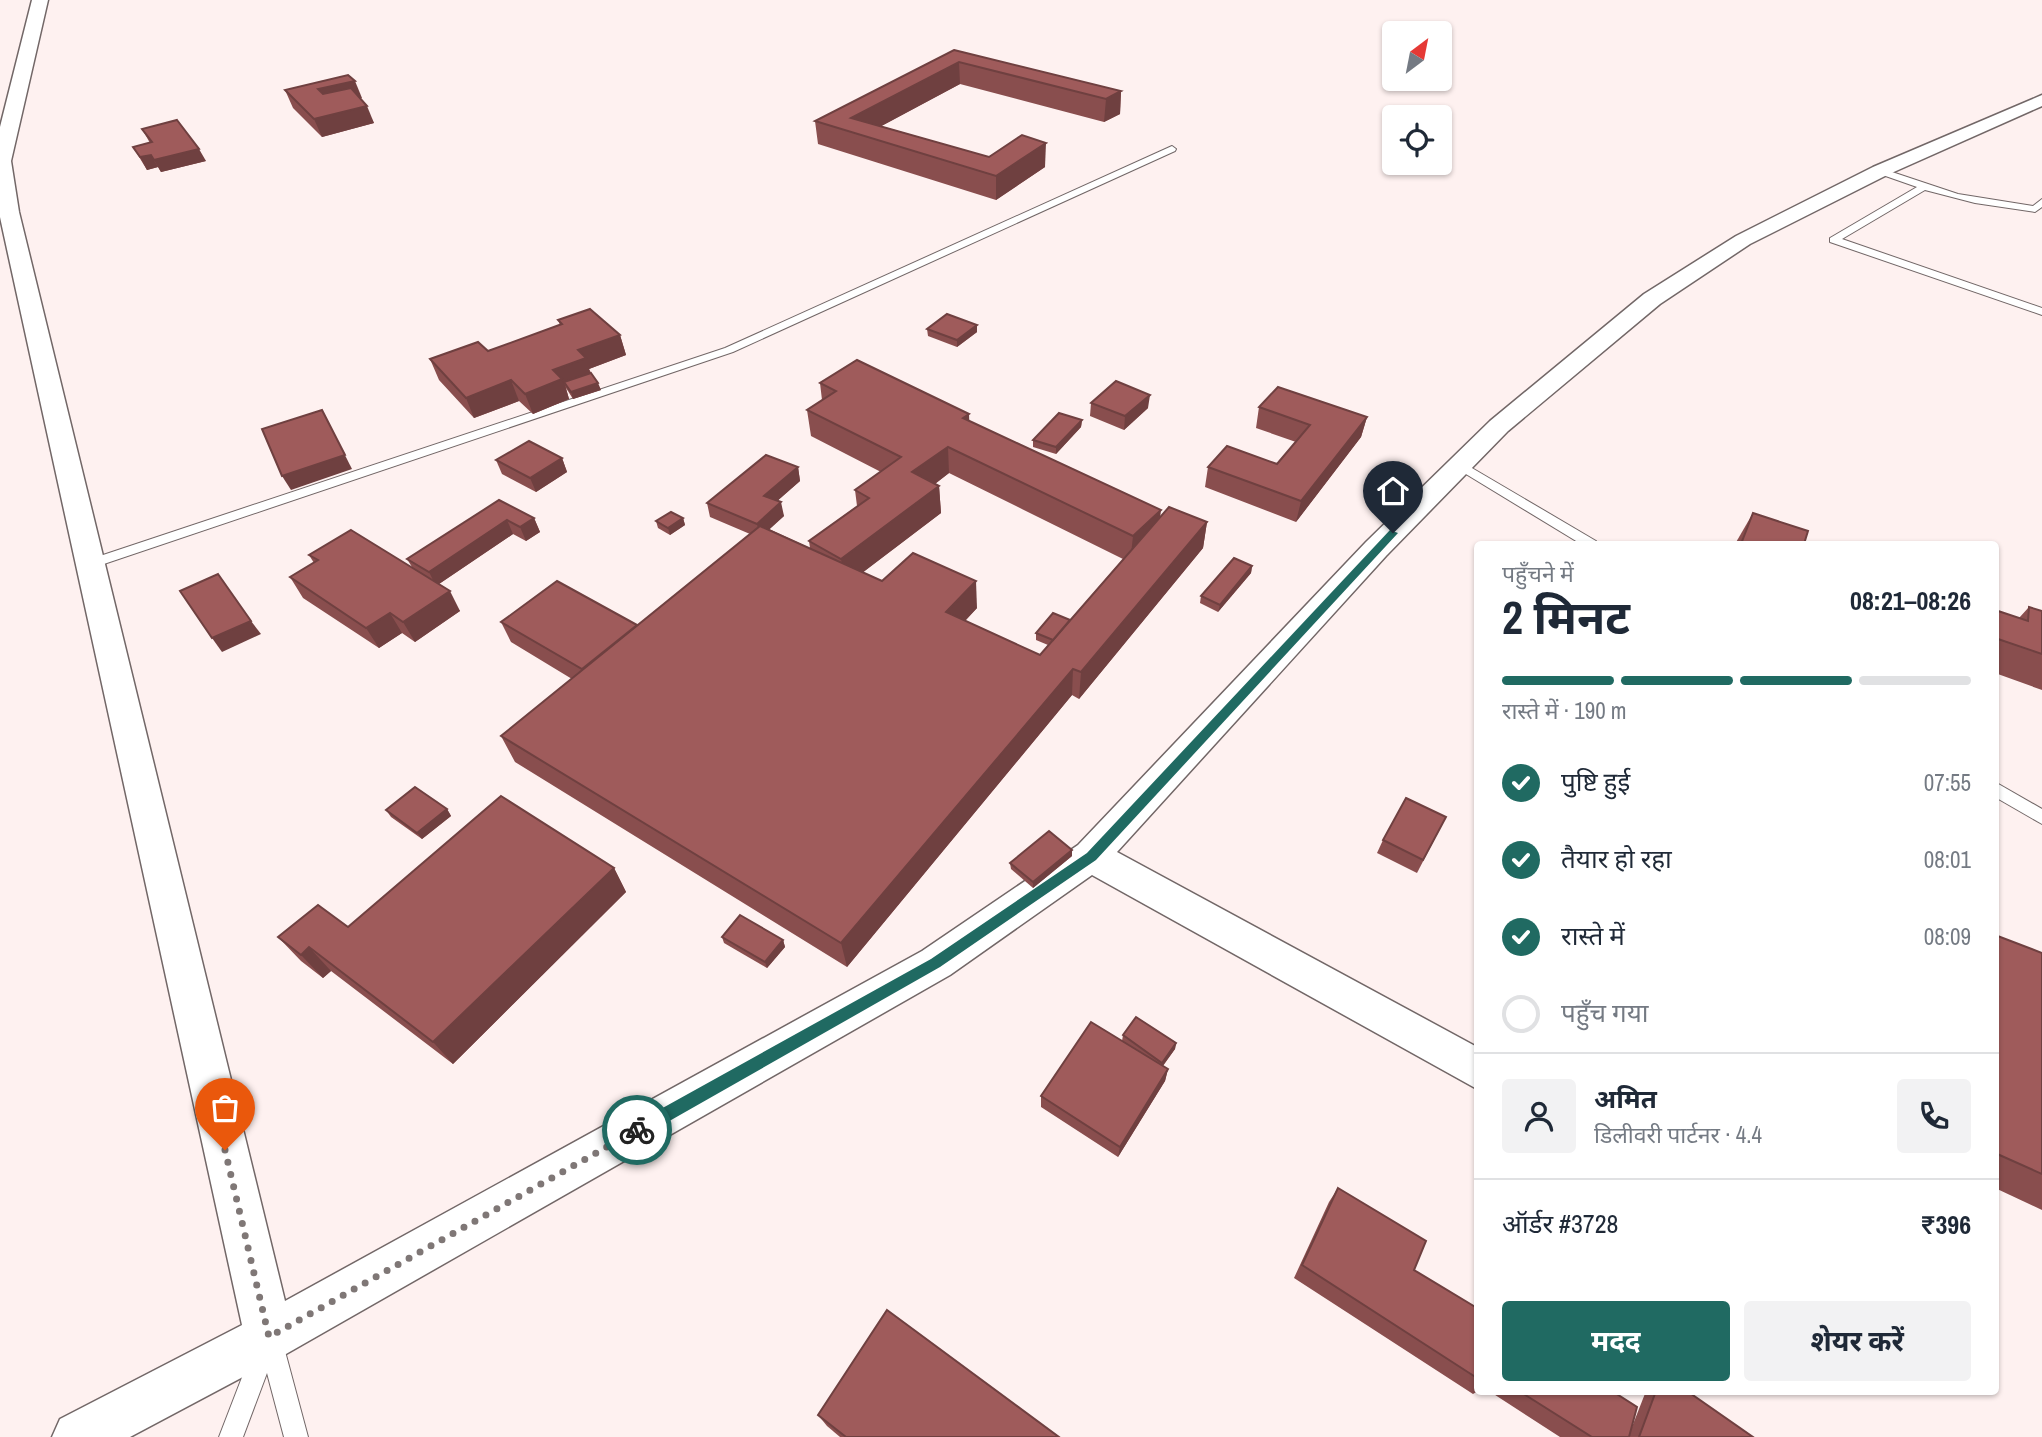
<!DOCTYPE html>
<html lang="hi">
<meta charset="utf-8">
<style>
:root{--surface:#fff;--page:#f2f2f3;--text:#1f2937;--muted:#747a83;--line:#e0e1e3;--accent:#206a62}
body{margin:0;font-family:"Archivo Narrow","Noto Sans Devanagari",sans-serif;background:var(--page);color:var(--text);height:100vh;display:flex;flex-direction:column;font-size:26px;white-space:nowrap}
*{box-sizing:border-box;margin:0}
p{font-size:23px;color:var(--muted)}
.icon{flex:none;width:38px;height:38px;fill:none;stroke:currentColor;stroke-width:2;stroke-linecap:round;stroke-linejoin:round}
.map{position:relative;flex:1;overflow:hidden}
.panel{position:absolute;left:1474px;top:541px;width:525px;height:854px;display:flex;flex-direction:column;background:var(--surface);border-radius:7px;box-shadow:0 2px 5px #0004}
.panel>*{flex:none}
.needle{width:46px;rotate:32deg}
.fabs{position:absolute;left:1382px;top:21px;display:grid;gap:14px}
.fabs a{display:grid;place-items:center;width:70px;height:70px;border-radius:7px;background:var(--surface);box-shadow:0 2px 5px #0004;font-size:35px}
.pin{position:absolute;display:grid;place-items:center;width:60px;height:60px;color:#fff;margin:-72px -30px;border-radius:50% 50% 50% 0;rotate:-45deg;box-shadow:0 0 7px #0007}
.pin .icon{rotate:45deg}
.courier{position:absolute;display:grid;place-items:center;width:70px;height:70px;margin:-35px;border:5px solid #206a62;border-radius:50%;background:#fff;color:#222;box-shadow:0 2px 9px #0007}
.summary em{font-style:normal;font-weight:700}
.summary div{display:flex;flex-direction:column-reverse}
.summary{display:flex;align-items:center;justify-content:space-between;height:119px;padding:0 28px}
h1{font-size:46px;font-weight:700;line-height:52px}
.bar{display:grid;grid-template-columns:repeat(4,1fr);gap:10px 7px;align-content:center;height:84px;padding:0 28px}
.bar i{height:9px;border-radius:5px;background:var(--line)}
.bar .selected{background:var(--accent)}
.bar p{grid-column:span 4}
.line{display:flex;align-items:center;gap:18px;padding:0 28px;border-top:2px solid var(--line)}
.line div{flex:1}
.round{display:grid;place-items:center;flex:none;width:74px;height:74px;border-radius:7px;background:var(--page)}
ol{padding:0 28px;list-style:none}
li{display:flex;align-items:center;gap:21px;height:77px}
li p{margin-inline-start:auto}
li .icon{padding:7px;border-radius:50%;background:var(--accent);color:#fff;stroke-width:4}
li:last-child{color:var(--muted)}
li i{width:38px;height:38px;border:4px solid var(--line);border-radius:50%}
.action{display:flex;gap:14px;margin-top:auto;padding:14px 28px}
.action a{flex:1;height:80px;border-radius:7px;background:var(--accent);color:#fff;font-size:28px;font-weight:700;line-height:80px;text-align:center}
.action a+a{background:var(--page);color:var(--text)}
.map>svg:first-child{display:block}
</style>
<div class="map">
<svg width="2042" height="1437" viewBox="0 0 2042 1437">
<rect width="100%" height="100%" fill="#fef1f0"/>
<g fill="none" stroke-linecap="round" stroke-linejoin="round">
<g stroke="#726767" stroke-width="2">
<g id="service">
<polygon points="1172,146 1176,149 1175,151 733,352 95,567 90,569 83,564 85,561 725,348"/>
<polygon points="1880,168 1958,194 2033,206 2042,199 2042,207 2035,212 1975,203 1925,190 1842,239 2042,308 2042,315 1830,242 1830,238 1917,187 1877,173 1877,169"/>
<polygon points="1460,461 1596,541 1598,544 1581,544 1456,468 1454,465"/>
<polygon points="1995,782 2042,809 2042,824 1995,797"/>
<polygon points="270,1328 278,1332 282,1340 308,1437 284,1437 267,1373 243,1437 219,1437 256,1341 262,1332"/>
</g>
</g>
<g stroke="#726767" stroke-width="3">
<polygon id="minor" points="32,0 48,0 11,161 19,212 285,1301 922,951 1078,845 1366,542 1490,421 1644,294 1736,236 1873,167 2042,95 2042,106 1887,175 1750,244 1660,304 1508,431 1386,556 1117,852 1477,1047 1477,1089 1092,875 950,975 286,1354 130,1437 52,1437 60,1419 242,1325 0,217 0,127"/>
</g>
<use href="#service" fill="#fff" fill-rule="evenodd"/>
<use href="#minor" fill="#fff" fill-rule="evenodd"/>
</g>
<g fill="#894e4e" fill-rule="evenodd">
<polygon points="954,50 1121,91 1120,114 1104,122 960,84 881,126 989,157 1045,167 996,200 818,144 815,121"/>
<polygon points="285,90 362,98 360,98 374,123 322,137 293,108"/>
<polygon points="142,129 206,161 161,172 158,167 147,170 133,147 150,143"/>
<polygon points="558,320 620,335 626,355 589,369 601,390 573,399 566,388 569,399 533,414 519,401 474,418 439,380 430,359 488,351 560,325"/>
<polygon points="927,329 977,332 957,347 928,336"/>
<path d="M820,383L969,421L1160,518L1207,522L1203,548L1079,699L1072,695L847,967L515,762L501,736L572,679L511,642L501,622L637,626L750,534L710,517L707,503L798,467L800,481L777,501L784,516L769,529L810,548L809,541L857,506L855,490L881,472L811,436L807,410L822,400ZM949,473L1123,559L1070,620L1036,633V640L1048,645L1040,655L965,621L977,608L882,581L863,572L941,513L939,486L935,484Z"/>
<polygon points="1091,403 1148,408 1124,430 1090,416"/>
<polygon points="1259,407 1367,417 1361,437 1296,522 1205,487 1208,467 1277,464 1296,442 1256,428"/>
<polygon points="1082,420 1081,427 1056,454 1033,447 1033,440"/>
<polygon points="562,458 567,472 536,492 502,474 496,460"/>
<polygon points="499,500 534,518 540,532 526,541 513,534 439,584 460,611 415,642 402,633 379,648 303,598 290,577 314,563 309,555 412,567 407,559"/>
<polygon points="1753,513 1804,544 1735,544"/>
<polygon points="683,518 685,525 670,535 658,528 656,521"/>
<polygon points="1252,566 1251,573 1218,612 1200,603 1201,596"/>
<polygon points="2029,607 2042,611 2042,690 1995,673 1995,610 2019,618"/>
<polygon points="447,809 451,816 422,839 391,817 386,810"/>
<polygon points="1446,817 1417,873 1377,853 1383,840"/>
<polygon points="1072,856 1033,888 1011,869 1010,863"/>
<polygon points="614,868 626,892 453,1064 331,971 323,978 301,961 278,937 348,927"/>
<polygon points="1995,935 2042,953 2042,1210 1995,1188"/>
<polygon points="722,937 783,940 785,947 767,968 724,943"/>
<polygon points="1123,1035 1176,1043 1175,1049 1163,1066 1168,1069 1165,1081 1118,1157 1041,1107 1041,1096 1122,1041"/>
<polygon points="1338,1188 1414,1270 1477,1308 1478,1391 1473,1394 1294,1278 1329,1202"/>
<polygon points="1489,1391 1612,1391 1630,1432 1646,1391 1687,1391 1753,1437 1560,1437"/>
<polygon points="818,1415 1059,1437 840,1437 827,1426"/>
</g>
<g fill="#6f4040">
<polygon points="959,62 960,84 863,136 851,118"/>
<polygon points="355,81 362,98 326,107 318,89"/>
<polygon points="1121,91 1120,114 1104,122 1106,99"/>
<polygon points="367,106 374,123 322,137 314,119"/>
<polygon points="1046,143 1045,167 996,200 996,176"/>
<polygon points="199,149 206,161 161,172 154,160"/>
<polygon points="151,155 158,167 147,170 140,157"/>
<polygon points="977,325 977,332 957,347 957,340"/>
<polygon points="620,335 626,355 589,369 592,378 564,382 569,399 533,414 525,394 578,350"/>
<polygon points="511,380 519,401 474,418 466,398"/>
<polygon points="598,383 601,390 573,399 571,392"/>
<polygon points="1150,395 1148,408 1124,430 1125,416"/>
<polygon points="322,410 352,469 291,490 282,476"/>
<polygon points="969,414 970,440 963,418"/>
<polygon points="1367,417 1361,437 1296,522 1301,501"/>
<polygon points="1082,420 1081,427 1056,454 1056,447"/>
<polygon points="948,447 949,473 915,499 912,472"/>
<polygon points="562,458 567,472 536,492 530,478"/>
<polygon points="798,467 800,481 767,510 764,496"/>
<polygon points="939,486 941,513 845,586 841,559"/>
<polygon points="781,502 784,516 760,538 757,524"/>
<polygon points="1161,510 1158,537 1130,563 1133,536"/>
<polygon points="534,518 540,532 526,541 520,527"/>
<polygon points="683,518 685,525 670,535 668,528"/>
<polygon points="507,520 513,534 436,586 429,572"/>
<polygon points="1207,522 1203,548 1079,699 1081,672"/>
<polygon points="1252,566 1251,573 1218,612 1220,605"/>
<polygon points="976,581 977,608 948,639 946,612"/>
<polygon points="450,591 460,611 415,642 403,622"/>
<polygon points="390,613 402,633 379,648 366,628"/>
<polygon points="251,621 261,634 222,652 212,638"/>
<polygon points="1073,669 1072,695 847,967 841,943"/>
<polygon points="447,809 451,816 422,839 417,833"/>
<polygon points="1072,850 1072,856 1033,888 1033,882"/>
<polygon points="614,868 626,892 453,1064 433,1042"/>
<polygon points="783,940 785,947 767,968 765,962"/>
<polygon points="309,947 331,971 323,978 301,955"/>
<polygon points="1176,1043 1175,1049 1161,1068 1162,1063"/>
<polygon points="1168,1069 1165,1081 1118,1157 1120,1147"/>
</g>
<g fill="#9f5b5b" stroke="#6f4040" stroke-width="2">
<polygon points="954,50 1121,91 1106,99 959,62 851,118 989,157 1022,135 1046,143 996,176 815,121"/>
<polygon points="348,75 355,81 318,89 323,94 351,88 367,106 314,119 285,90"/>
<polygon points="177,120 199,149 154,160 151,155 140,157 133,147 152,142 142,129"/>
<polygon points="590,309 620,335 578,350 586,358 553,370 562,379 525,394 511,380 466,398 430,359 478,342 488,351 562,324 558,320"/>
<polygon points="947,314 977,325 957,340 927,329"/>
<polygon points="857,360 969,414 963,418 1161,510 1133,536 948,447 912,472 939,486 841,559 809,541 869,498 855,490 901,457 807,410 836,391 820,383"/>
<polygon points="591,373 598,383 571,392 564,382"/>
<polygon points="1116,381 1150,395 1125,416 1091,403"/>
<polygon points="1278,387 1367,417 1301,501 1208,467 1227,446 1277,464 1310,425 1259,407"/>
<polygon points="322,410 345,455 282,476 262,429"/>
<polygon points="1059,413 1082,420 1056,447 1033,440"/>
<polygon points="529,441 562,458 530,478 496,460"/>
<polygon points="766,455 798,467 764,496 781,502 757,524 707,503"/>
<polygon points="499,500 534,518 520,527 507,520 429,572 407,559"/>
<polygon points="1169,507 1207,522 1081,672 1073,669 841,943 501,736 760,526 882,581 913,553 976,581 946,612 1040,655"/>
<polygon points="671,512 683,518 668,528 656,521"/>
<polygon points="1753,513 1808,531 1804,544 1741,544"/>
<polygon points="351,530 450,591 403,622 390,613 366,628 290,577 318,560 309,555"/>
<polygon points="1234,558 1252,566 1220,605 1201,596"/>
<polygon points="218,574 251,621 212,638 180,591"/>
<polygon points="557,581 637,625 582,669 501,622"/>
<polygon points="2029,607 2042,611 2042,654 1995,638 1995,610 2028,621"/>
<polygon points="1053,613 1070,620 1053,640 1036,633"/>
<polygon points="415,787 447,809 417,833 386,810"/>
<polygon points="501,796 614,868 433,1042 309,947 301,955 278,937 318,905 348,927"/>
<polygon points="1406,798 1446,817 1423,860 1383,840"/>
<polygon points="1049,831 1072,850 1033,882 1010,863"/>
<polygon points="740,915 783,940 765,962 722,937"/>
<polygon points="1995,935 2042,953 2042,1174 1995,1153"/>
<polygon points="1136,1017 1176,1043 1162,1063 1123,1035"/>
<polygon points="1091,1022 1168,1069 1120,1147 1041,1096"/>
<polygon points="1338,1188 1426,1241 1414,1270 1477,1308 1477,1378 1302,1265"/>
<polygon points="887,1310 1059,1437 846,1437 818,1415"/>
<polygon points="1519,1391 1612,1391 1637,1407 1629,1437 1592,1437"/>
<polygon points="1656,1391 1687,1391 1753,1437 1639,1437"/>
</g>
<polygon fill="#206a62" points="1390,530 1398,533 1096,860 940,967 643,1136 637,1138 632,1136 630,1130 632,1125 931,959 1087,853"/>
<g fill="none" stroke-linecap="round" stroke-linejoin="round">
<polyline stroke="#7f7776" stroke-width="7" stroke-dasharray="0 12.6" points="225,1150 269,1337 637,1130"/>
</g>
</svg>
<div class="fabs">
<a><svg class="needle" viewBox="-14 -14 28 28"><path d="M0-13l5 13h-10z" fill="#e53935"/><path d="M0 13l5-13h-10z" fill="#747a83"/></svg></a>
<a><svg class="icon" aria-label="locate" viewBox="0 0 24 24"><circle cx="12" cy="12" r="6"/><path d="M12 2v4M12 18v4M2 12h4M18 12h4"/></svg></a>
</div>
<div class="pin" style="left:225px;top:1150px;background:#ea580c"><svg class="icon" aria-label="bag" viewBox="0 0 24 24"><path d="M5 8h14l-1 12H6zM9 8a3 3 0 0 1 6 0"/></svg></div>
<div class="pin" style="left:1393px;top:533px;background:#1f2937"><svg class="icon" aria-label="home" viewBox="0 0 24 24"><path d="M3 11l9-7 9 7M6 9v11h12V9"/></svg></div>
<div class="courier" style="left:637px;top:1130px"><svg class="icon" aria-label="bike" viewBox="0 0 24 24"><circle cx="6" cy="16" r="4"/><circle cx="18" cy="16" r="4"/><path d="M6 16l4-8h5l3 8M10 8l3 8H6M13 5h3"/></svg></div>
<section class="panel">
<div class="summary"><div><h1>2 मिनट</h1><p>पहुँचने में</p></div><em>08:21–08:26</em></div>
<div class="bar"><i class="selected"></i><i class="selected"></i><i class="selected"></i><i></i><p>रास्ते में · 190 m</p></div>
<ol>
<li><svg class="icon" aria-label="check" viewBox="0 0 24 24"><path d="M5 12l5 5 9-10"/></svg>पुष्टि हुई<p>07:55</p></li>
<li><svg class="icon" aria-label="check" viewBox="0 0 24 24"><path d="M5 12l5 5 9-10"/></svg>तैयार हो रहा<p>08:01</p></li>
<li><svg class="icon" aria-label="check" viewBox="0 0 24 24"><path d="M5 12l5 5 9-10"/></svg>रास्ते में<p>08:09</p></li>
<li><i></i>पहुँच गया</li>
</ol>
<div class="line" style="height:126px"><a class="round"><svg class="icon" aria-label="person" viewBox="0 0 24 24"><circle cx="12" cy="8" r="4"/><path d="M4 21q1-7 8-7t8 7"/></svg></a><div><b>अमित</b><p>डिलीवरी पार्टनर · 4.4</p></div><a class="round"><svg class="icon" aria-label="phone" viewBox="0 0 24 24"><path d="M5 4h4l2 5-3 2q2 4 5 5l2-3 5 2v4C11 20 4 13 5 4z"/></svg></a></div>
<div class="line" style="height:91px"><div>ऑर्डर #3728</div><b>₹396</b></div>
<div class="action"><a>मदद</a><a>शेयर करें</a></div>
</section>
</div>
